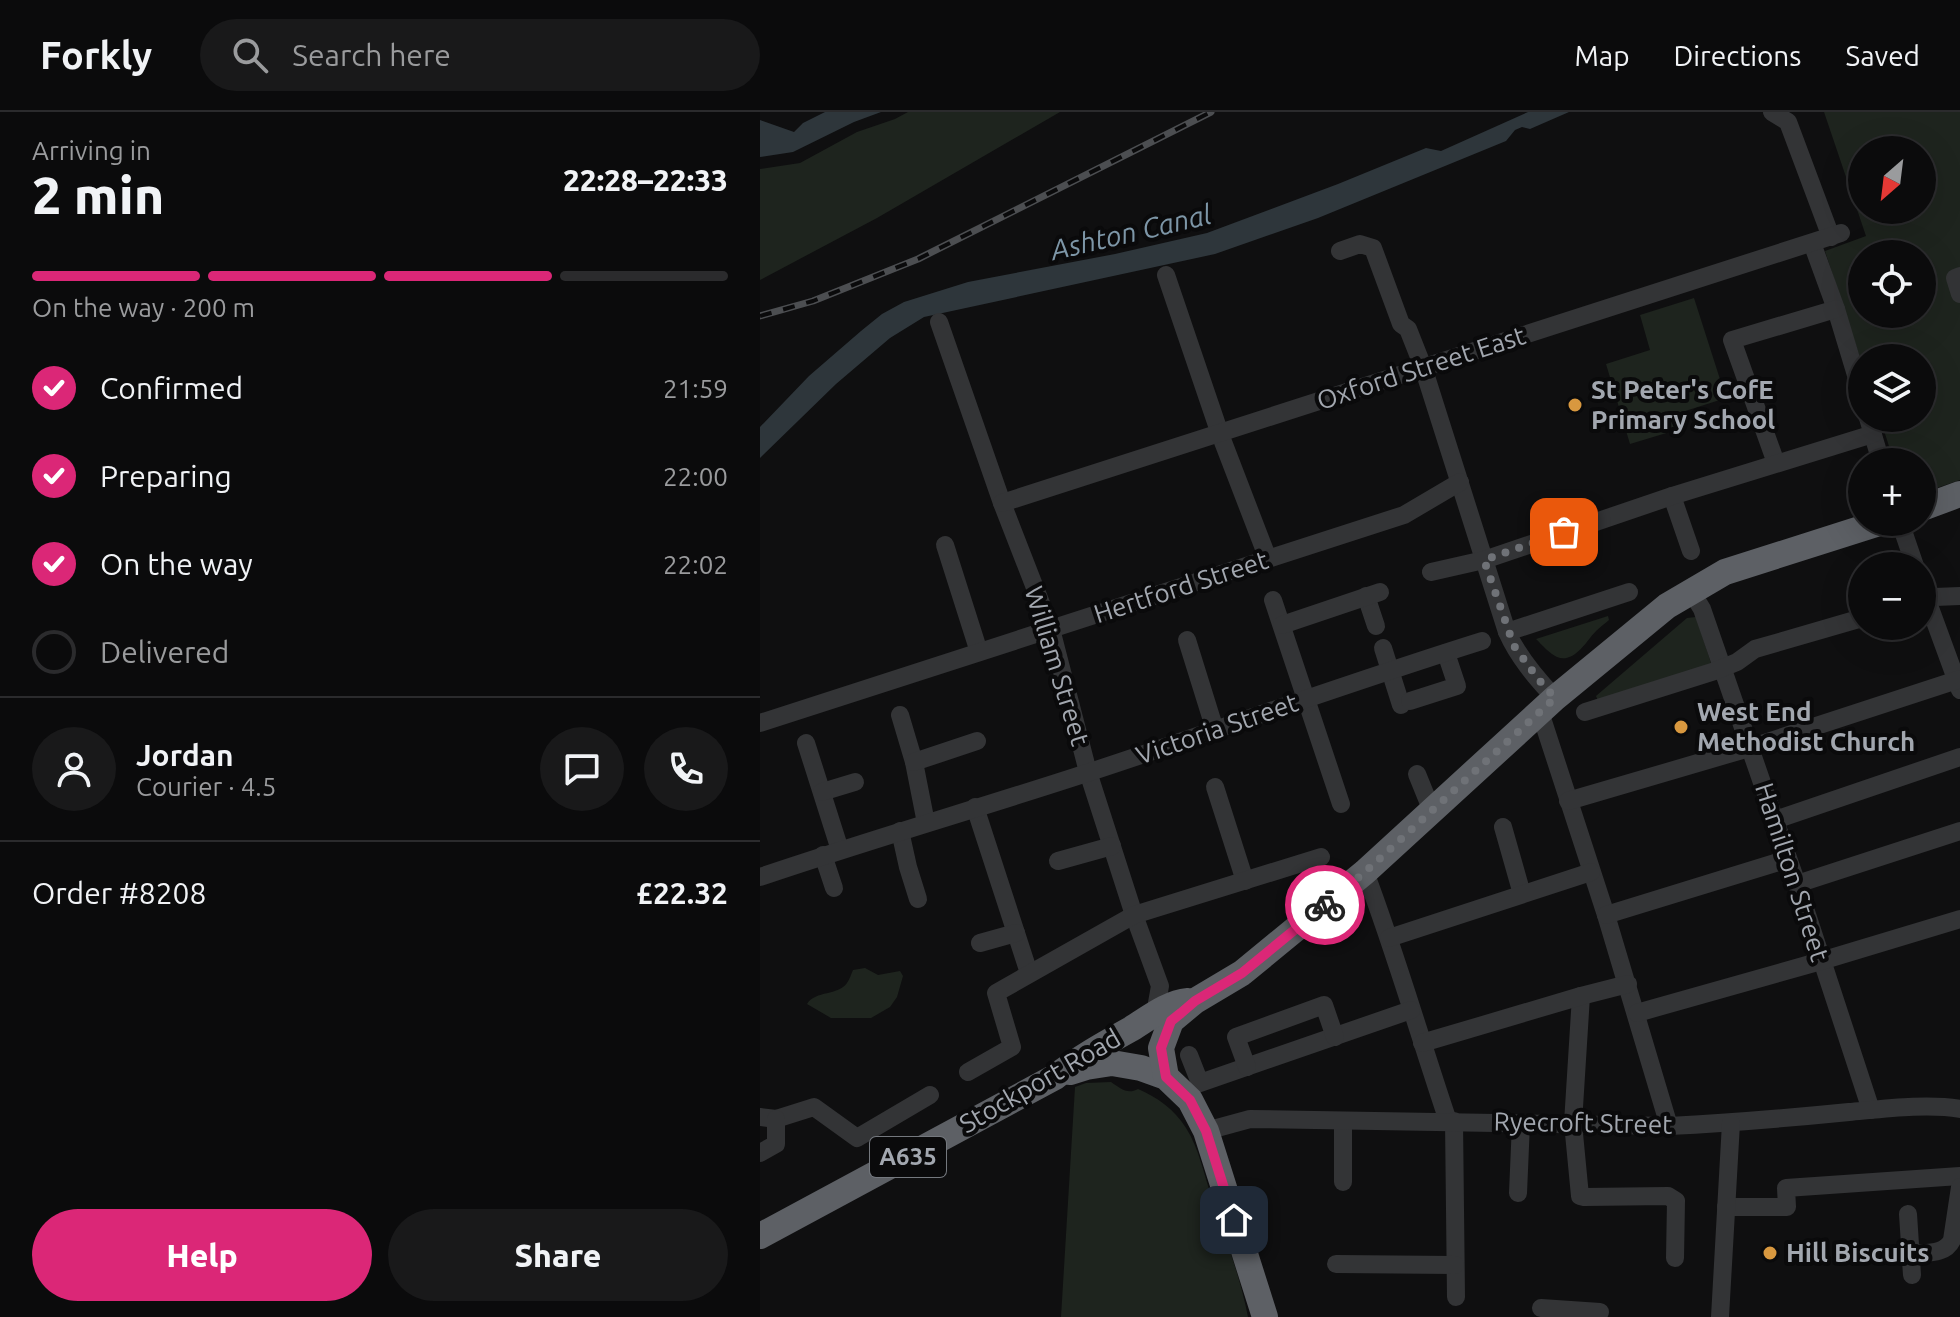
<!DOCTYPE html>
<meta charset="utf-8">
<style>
:root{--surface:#0b0b0c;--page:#19191a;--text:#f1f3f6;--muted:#9a9b9d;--line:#2b2b2d;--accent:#db2777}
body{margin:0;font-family:Ubuntu,sans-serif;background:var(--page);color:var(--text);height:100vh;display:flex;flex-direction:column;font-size:30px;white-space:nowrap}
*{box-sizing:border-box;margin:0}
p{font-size:26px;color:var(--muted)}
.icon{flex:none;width:44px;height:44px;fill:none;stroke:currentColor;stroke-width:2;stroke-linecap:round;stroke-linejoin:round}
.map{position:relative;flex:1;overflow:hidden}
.drawer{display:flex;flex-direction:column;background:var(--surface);width:760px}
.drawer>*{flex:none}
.needle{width:52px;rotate:208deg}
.tools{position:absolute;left:1088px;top:24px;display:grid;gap:16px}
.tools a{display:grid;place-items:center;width:88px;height:88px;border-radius:50%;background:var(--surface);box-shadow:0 8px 32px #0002,0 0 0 2px var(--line);font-size:40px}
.pin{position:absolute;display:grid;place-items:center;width:68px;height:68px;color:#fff;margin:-34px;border-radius:16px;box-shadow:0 4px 12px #0006}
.courier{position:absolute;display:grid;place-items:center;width:80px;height:80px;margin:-40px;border:6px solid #db2777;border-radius:50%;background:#fff;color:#222;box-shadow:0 2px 10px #0007}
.overview em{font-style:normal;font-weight:800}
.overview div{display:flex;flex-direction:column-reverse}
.overview{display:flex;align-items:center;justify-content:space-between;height:136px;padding:0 32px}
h1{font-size:52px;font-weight:800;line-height:60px}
.bar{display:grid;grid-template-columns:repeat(4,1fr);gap:12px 8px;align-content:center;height:96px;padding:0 32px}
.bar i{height:10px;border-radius:6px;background:var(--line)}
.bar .active{background:var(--accent)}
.bar p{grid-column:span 4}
.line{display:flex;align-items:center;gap:20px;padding:0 32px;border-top:2px solid var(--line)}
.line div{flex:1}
.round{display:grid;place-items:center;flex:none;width:84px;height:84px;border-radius:42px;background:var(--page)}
ol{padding:0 32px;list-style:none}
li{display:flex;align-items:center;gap:24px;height:88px}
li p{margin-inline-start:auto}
li .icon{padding:8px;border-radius:50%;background:var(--accent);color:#fff;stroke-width:4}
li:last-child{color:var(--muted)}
li i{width:44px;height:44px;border:4px solid var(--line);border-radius:50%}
.button{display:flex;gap:16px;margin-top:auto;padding:16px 32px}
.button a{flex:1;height:92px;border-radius:48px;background:var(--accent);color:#fff;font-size:32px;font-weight:800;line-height:92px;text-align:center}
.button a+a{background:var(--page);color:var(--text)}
header{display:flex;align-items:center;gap:48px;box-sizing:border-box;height:112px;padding:0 40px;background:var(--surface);border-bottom:2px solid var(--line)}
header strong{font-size:38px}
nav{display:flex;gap:44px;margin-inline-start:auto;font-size:28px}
.search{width:560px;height:72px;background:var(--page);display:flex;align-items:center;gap:20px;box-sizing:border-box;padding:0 28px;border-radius:44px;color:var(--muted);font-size:30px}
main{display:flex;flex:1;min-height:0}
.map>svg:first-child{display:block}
</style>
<header>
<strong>Forkly</strong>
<div class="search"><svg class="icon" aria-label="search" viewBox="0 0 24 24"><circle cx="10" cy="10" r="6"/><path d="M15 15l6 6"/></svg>Search here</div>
<nav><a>Map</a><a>Directions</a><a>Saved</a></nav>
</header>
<main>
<section class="drawer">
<div class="overview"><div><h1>2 min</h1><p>Arriving in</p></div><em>22:28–22:33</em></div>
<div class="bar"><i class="active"></i><i class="active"></i><i class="active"></i><i></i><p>On the way · 200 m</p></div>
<ol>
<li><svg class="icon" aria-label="check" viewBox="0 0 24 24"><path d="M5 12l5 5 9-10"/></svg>Confirmed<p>21:59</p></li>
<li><svg class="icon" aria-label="check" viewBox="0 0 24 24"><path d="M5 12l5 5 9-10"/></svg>Preparing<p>22:00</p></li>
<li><svg class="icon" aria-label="check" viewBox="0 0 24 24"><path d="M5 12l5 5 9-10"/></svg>On the way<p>22:02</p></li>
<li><i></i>Delivered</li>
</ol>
<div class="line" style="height:144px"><a class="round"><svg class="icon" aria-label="person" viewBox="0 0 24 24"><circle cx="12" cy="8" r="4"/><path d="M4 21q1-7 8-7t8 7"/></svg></a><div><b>Jordan</b><p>Courier · 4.5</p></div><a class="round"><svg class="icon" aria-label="chat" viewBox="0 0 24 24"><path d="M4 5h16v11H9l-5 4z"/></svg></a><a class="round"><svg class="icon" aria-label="phone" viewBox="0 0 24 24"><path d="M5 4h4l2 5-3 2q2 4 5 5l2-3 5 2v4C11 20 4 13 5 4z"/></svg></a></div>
<div class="line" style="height:104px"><div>Order #8208</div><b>£22.32</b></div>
<div class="button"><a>Help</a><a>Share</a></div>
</section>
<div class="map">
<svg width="1200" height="1205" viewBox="0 0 1200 1205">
<rect width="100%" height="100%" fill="#0f0f10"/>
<g fill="#1e241e" fill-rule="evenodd">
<polygon points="148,0 300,0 117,106 0,168 0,57 40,51 97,20 135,7"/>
<path d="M1064,0H1200V368L1162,381V350H1134L1120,306H1162V246H1102V252L1065,139L1106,124ZM1102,38H1162V98H1102ZM1102,142H1162V202H1102Z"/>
<polygon points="934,186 966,286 919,301 923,316 870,332 846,252 890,238 880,203"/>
<path d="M848,504L849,508C843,513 835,519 830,526C823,535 811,551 797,545C790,542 782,533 776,527Z"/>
<polygon points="936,505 952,554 838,589 836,584 927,506"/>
<path d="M105,856L118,863L140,859L143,864L137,885L130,895L111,906H71L47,892C56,878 78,884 87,871C90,867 91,862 93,858Z"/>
<path d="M351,970C360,976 367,983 378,977C397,985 415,998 426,1016C439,1036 444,1063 452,1086C465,1125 480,1164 488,1205H301L315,975L326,971Z"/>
</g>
<g fill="#2e363b">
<polygon points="65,0 121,0 94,10 33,40 0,45 0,8 34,20 43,11"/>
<polygon points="768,0 809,0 770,17 762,15 755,18 746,29 558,106 455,142 164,205 130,226 76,272 0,346 0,315 49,264 101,219 122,202 144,190 208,170 355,142 447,121 578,72 666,36 681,39"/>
</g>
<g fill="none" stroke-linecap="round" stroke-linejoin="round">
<g stroke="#333436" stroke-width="18">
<polyline points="1012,0 1028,10 1071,125"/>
<polyline points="1052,131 1076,197 1102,283"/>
<path d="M580,139L600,132L613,136L641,212L648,217L663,255L747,520C758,545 776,566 795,586"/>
<polyline points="406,163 460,322 508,447"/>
<polyline points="1200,164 1195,166 1200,182"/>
<polyline points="179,210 242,391 291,517 328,660 374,803 400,874 395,902"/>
<polyline points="1108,306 1121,350"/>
<polyline points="1016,351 972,228 1076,197"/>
<polyline points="912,384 931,439"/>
<polyline points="242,391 1081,121"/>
<polyline points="1140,410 1155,454"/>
<polyline points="185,433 219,540"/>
<polyline points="671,460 724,448 912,384 1113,322"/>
<polyline points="1162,474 1200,578"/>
<polyline points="931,479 942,497 1037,772 1111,998"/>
<polyline points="606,484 616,514"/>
<polyline points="513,488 581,692"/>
<polyline points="1162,493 1175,485 1200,484"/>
<polyline points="522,513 620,480"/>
<polyline points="747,520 869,480"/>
<polyline points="427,528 455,618"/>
<polyline points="623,536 641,593"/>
<polyline points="650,589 697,574 686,541"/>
<polyline points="780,600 846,803 909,1014"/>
<polyline points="825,600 955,559 977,550 995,537 1102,506"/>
<polyline points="140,603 154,650 166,711"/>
<polyline points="0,611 644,403 700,370"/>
<polyline points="46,631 80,738"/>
<polyline points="154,650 217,629"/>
<polyline points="657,662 672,699"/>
<polyline points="455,675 485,769"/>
<polyline points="62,680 95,670"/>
<polyline points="808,689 989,636 1200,567"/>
<polyline points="215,695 269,861"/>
<polyline points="1015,708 1200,645"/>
<polyline points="743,715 762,782"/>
<polyline points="140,719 148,755 158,787"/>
<polyline points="63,743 74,776"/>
<polyline points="298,749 352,734"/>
<path d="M605,760C636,842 660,926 688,1009"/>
<path d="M0,765C109,728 220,696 330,660C461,617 591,570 722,529"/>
<polyline points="1037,772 1200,719"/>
<polyline points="846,803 1028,747"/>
<polyline points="629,826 831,760"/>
<polyline points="220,831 256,821"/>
<polyline points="821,884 813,1011 820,1084 824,1085 908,1084 916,1089 915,1146"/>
<polyline points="877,901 1061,849 1200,807"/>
<polyline points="662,931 821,884 868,872"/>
<polyline points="429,943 440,971 651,898"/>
<polyline points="487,955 476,925 564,893 575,925"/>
<polyline points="208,960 252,935 236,881 374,803 561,745"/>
<polyline points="0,1005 16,1007 54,995 97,1026 170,983"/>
<polyline points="583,1009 583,1070"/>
<polyline points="694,1009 696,1185"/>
<path d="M446,1019L490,1007L909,1014C969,1011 1029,1006 1089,1000C1122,997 1168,991 1200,997"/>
<polyline points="0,1041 16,1032 16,1007"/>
<polyline points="758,1081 761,1011"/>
<polyline points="966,1095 1027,1095 1026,1076 1200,1064"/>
<polyline points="1148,1102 1152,1163"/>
<path d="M1151,1142C1166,1140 1185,1143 1192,1128L1200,1075"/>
<polyline points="576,1152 695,1153"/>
<polyline points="781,1196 840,1200"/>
<polyline points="960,1205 971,1011"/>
</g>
<g stroke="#5d6065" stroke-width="26">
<polyline points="1162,396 1200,382"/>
<polyline points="310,960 326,955 352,951 381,956 406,965 430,988 446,1019 505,1205"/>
<polyline points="406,965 401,936 411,909 435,889 482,861 605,760 795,586 907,494 965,460 1122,410"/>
<path d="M0,1124L295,965C319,946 344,932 371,917C389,906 407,891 428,889"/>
</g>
<g stroke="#4c4e51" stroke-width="7">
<polyline id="rail" points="0,204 53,189 158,147 451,0"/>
</g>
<use href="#rail" stroke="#0a0a0b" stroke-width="4" stroke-dasharray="12" stroke-linecap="butt"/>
</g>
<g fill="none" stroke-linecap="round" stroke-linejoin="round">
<polyline stroke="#6f7277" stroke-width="8" stroke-dasharray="0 14.4" points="565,793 605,760 795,586 779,568 754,534 724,448 804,420"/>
<polyline stroke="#db2777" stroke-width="10" points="474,1108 446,1019 430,988 406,965 401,936 411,909 421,901 435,889 482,861 565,793"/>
</g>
<g fill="#d8983f" stroke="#0a0a0b" stroke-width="3">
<circle cx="815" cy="293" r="8"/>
<circle cx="921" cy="615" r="8"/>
<circle cx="1010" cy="1141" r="8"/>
</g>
<g text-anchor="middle" stroke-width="8" stroke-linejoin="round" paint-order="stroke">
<rect fill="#0a0a0b" stroke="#74787e" stroke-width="2" x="110" y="1025" width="76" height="40" rx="6"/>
<g font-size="24" font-weight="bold" fill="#a2a7af">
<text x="148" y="1053">A635</text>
</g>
<g font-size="26" fill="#a2a7af" stroke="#0a0a0b">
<text transform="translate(661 256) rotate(-18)" y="9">Oxford Street East</text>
<text transform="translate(421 475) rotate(-18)" y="9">Hertford Street</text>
<text transform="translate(297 554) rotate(73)" y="9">William Street</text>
<text transform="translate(457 617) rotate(-19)" y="9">Victoria Street</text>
<text transform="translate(1032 760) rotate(72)" y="9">Hamilton Street</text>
<text transform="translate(280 969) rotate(-30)" y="9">Stockport Road</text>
<text transform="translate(823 1011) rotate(1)" y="9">Ryecroft Street</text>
</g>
<g font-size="26" font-weight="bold" fill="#a2a7af" stroke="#0a0a0b" text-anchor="start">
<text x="831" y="287">St Peter's CofE<tspan x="831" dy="30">Primary School</tspan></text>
<text x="937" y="609">West End<tspan x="937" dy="30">Methodist Church</tspan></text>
<text x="1026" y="1150">Hill Biscuits</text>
</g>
<g font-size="28" font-style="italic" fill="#7d96a7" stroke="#0a0a0b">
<text transform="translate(371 120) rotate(-13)" y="10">Ashton Canal</text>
</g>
</g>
</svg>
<div class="tools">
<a><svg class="needle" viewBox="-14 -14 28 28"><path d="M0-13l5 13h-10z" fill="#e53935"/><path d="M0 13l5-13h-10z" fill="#9a9b9d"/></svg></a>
<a><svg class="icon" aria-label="locate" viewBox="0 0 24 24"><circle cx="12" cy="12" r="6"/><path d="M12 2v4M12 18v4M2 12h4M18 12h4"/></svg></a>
<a><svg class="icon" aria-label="layers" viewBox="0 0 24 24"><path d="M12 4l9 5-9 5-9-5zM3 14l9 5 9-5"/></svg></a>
<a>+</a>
<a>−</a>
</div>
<div class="pin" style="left:804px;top:420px;background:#ea580c"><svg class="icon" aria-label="bag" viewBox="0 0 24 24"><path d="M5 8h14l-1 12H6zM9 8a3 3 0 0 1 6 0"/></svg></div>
<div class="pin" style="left:474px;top:1108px;background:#1f2937"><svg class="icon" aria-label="home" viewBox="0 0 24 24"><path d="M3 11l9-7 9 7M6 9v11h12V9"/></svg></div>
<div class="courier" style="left:565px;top:793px"><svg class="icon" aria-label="bike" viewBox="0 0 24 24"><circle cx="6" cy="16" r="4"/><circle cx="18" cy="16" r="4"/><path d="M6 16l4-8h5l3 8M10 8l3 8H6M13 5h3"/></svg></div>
</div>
</main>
